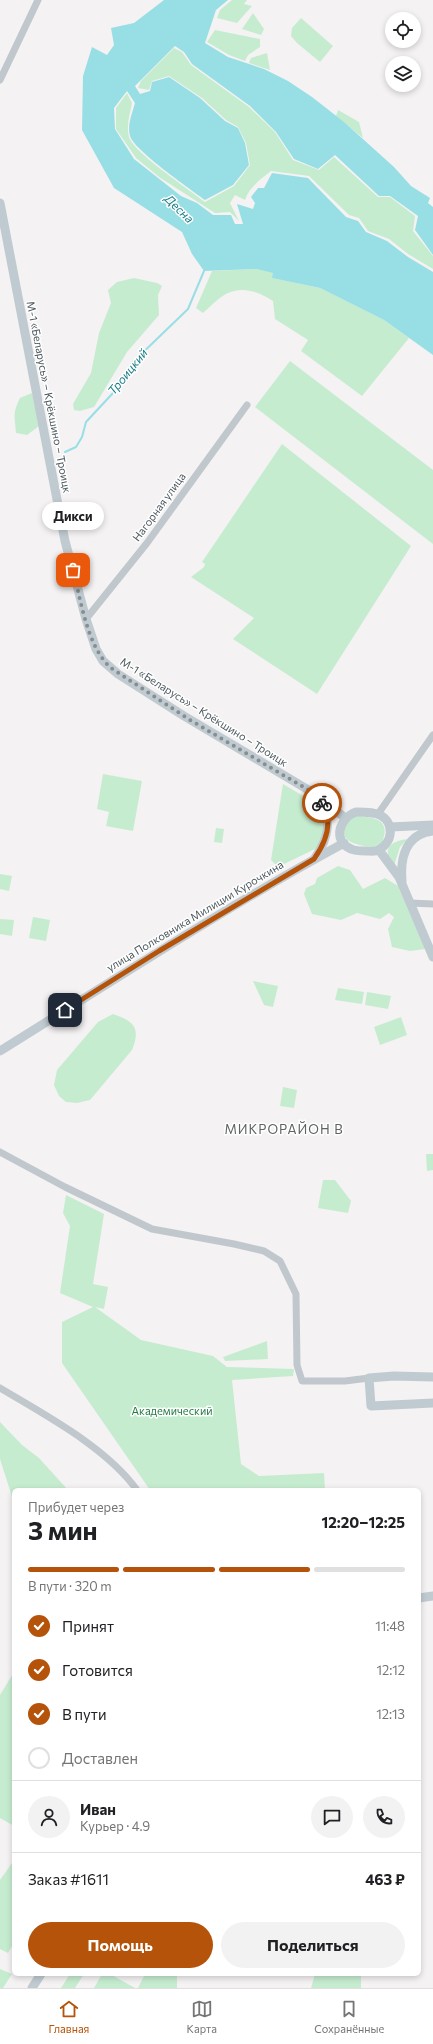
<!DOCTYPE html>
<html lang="ru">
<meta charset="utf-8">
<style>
:root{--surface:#fff;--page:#f2f2f2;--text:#202124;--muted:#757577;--line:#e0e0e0;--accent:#b45309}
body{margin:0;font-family:Commissioner,sans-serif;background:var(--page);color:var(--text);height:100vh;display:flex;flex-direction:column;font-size:15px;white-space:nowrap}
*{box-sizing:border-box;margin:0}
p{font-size:13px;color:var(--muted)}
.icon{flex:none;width:22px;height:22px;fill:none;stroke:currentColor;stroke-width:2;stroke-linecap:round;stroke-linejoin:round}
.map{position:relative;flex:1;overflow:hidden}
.details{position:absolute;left:12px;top:1488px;width:409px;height:488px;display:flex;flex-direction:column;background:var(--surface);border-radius:6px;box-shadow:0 2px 6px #0003}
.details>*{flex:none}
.controls{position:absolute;left:385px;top:12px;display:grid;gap:8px}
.controls a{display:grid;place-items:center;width:36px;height:36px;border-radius:50%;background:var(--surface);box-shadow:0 2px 6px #0003;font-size:20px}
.pin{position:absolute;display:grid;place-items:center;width:34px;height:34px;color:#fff;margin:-17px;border-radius:8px;box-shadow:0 2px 6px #0006}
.courier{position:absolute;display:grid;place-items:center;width:40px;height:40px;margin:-20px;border:3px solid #b45309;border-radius:50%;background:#fff;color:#222;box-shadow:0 1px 5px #0007}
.bubble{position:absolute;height:28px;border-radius:14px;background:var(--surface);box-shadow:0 2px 6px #0003;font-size:13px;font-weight:700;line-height:28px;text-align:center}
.head em{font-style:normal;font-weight:700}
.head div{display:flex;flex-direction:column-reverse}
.head{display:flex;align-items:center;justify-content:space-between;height:68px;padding:0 16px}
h1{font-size:26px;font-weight:700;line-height:30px}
.bar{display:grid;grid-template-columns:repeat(4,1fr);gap:6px 4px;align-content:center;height:48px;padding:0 16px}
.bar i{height:5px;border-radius:3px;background:var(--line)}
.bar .on{background:var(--accent)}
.bar p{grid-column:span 4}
.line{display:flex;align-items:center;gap:10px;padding:0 16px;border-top:1px solid var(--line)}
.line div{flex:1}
.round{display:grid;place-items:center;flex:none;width:42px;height:42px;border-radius:21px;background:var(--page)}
ol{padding:0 16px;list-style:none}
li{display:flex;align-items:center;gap:12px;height:44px}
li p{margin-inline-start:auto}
li .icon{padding:4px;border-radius:50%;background:var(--accent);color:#fff;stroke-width:4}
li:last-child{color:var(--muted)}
li i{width:22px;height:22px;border:2px solid var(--line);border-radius:50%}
.primary-button{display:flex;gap:8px;margin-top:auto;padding:8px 16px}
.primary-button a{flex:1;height:46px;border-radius:24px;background:var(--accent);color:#fff;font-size:16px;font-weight:700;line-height:46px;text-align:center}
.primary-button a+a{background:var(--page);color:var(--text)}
.menu{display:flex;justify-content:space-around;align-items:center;height:56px;border-top:1px solid var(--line);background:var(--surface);font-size:11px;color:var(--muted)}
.menu a{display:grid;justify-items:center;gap:2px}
.menu .on{color:var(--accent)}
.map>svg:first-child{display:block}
</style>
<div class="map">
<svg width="433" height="1988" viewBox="0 0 433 1988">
<rect width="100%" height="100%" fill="#f4f2f3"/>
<g fill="#c6ecd0">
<polygon points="232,0 247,0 244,4 252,6 237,23 217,18 220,10"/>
<polygon points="253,13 264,29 261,35 242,29"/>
<polygon points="301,18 333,46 320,62 297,43 291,36 292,28"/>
<polygon points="215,30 260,39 260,47 248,55 245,61 229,55 207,42"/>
<path d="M174,48L182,52L191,65L249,107L275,132L293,160L319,170L334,157L378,197H390L415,216L413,231L433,256V269L408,254L389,239L368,231L359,218L349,215L309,176L271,171C261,179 249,187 245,200L235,195L230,203L239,221L230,212L215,213L159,177L136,158L116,129V108L127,93L132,103C130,114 126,125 129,137C133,152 190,190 205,202L234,186L250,165L246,143L238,127L226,120L202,98L169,76L152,81L149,90L138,88L141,81Z"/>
<polygon points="267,53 270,70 249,63 251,58"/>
<polygon points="338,110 359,122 363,138 336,116"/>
<path d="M256,269L274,273L273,278L320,288L384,320L409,338L362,396L301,351L308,340L275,319L273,301C260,292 243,286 228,293C219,297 210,307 203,313L196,308L212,271Z"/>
<polygon points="134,278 157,283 162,286 158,295 159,315 127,352 94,407 80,411 74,410 73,404 91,373 99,333 111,303 108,290 117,282"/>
<polygon points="290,361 433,470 433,544 255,407"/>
<path d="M32,393L39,426L27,435L16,433C15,417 12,414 20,398Z"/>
<polygon points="282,444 411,546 317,694 233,639 254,618 191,577 204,567 205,564 202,562"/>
<polygon points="103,774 142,781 133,831 106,826 109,812 97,809"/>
<polygon points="283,784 320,806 325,830 317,848 278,867 271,860"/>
<path d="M354,817C372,816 392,819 382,842L374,847C354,846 329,838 354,817Z"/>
<polygon points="216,828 224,829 222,843 214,842"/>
<path d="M408,839L400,847L394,866C381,849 390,841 408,839Z"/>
<polygon points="338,866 350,870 363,889 385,878 398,886 425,949 410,951 392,947 388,929 394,917 389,913 380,919 357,913 341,920 312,914 304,894 306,888 315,884 317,878"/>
<polygon points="0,874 12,876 9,891 0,889"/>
<polygon points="33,917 50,920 46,941 29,938"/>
<polygon points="0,919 14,920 12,936 0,934"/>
<polygon points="253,981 278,986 273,1007 264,1005"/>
<polygon points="338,988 364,992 362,1004 335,1000"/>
<polygon points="367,992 391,996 388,1009 365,1005"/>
<path d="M113,1014C134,1021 141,1028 132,1050L90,1100L77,1103L66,1102L59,1096L54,1085L57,1070L98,1022Z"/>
<polygon points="401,1017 407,1035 380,1045 374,1027"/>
<polygon points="283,1087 297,1090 294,1108 280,1106"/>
<polygon points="426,1154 433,1154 433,1170 427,1171"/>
<polygon points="323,1180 335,1180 351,1201 348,1213 318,1208"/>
<polygon points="66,1195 104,1214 93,1284 108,1287 104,1309 95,1307 141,1340 213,1356 227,1367 294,1369 293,1376 232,1380 241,1464 259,1476 324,1473 325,1490 150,1490 62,1363 62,1322 93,1307 60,1293 70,1226 63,1213"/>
<polygon points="267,1341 268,1359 225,1361 223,1357"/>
<polygon points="0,1422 22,1445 39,1458 68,1490 14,1490 14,1503 0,1459"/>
<polygon points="14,1672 14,1826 0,1818 0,1695"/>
<polygon points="12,1863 14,1863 14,1943 8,1953 0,1949 0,1880"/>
<polygon points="0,1969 12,1974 3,1988 0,1988"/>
<polygon points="70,1974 84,1974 75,1988 61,1988"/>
<polygon points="102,1974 110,1974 135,1988 94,1988"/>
<polygon points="145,1974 177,1974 177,1988 138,1988"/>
<polygon points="315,1974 361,1974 361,1988 311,1988"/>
</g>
<path fill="#98dfe5" d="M164,0H228L216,10L205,43L228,57L264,69L288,81L312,97L344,122L394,167L411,186L430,198L428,203L433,207V255L415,230L418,216L390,196H379L335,155L318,169L294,159L276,132L250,106L192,64L184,52L175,46L135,86L140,94L150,91L152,82L169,77L200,98L225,121L238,128L245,143L249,165L233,185L205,200C190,189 134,150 130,136C127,125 132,114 135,103L127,91L114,108L115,129L134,159L181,196L197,203L213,215H231L235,224H243L237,204L253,209L255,203L251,197L258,188H264L272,173L308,178L346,217L358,221L366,232L387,241L408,257L433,272V355L384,320L320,288L272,278L273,273L256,269L204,271L192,254L182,232L114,188L82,130L83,76L92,47L107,55L114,45L111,28L134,23Z"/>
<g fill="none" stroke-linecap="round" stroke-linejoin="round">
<polyline stroke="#98dfe5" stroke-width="2" points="65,452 76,447 82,437 86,422 113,393 133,362 188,309 204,271"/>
<g stroke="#c0c8cd" stroke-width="7">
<polyline points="0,80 38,0"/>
<polyline points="86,619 147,543 247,405"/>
<polyline points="378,814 433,735"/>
<polyline points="410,903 433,904"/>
<polyline points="0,1152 65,1187 152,1229 234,1244 264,1251 280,1261 296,1294 297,1365 302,1381 345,1381 369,1378"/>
<path d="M0,1388C45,1415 106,1447 137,1490"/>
</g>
<g stroke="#c0cbd1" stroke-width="9">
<polyline points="0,203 65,541 86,619 96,649 103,661 118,674 184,716 317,795 345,818"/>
<path d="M356,812C363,812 374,812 380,815C395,823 393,843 378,850C375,852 370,851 366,851C362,851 355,851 351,849C332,841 339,818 356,812Z"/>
<polyline points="390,827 433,825"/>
<polyline points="379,850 399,877 433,957"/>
<path d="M315,858C328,839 333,820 320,800"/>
<path d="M402,881C400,857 406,834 433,831"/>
<path d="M0,1051C114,980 226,907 344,843"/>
<polyline points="433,1377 394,1376 369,1378 371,1406 433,1403"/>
<polyline points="419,1598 433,1596"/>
<polyline points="32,1988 41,1974"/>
</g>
</g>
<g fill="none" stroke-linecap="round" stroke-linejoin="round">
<path stroke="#878e92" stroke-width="4" stroke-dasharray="0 7.2" d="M73,570C81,600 87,647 111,668L190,720L317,795L322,803"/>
<path stroke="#b45309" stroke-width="5" d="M65,1010L159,951L314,859C326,842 334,822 322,803"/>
</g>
<g text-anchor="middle" stroke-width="3" stroke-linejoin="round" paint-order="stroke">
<g font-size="11" fill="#4c585e" stroke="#fff">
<text transform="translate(49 397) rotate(79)" y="4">М-1 «Беларусь» – Крёкшино – Троицк</text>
<text transform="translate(159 507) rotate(-54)" y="4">Нагорная улица</text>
<text transform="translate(204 712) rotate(32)" y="4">М-1 «Беларусь» – Крёкшино – Троицк</text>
<text transform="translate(195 916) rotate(-31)" y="4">улица Полковника Милиции Курочкина</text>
</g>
<g font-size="11" fill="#217b42" stroke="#fff">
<text x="172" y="1415">Академический</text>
</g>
<g font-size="12" font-style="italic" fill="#197d85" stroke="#fff">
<text transform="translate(179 209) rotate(44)" y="4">Десна</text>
<text transform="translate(128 372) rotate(-51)" y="4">Троицкий</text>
</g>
<g font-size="13" letter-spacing="1" fill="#5f6366" stroke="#fff">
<text x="284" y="1134">МИКРОРАЙОН В</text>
</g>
</g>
</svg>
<div class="controls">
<a><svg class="icon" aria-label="locate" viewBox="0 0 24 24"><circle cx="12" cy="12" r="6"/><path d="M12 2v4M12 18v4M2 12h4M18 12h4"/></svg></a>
<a><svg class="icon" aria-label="layers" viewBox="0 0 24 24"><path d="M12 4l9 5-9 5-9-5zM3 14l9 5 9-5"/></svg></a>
</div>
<div class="pin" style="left:73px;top:570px;background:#ea580c"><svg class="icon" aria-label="bag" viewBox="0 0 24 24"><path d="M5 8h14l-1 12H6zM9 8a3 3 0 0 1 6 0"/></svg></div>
<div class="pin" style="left:65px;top:1010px;background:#1f2937"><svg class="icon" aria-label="home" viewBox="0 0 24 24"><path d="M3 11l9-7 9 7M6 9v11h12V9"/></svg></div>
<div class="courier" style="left:322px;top:803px"><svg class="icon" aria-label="bike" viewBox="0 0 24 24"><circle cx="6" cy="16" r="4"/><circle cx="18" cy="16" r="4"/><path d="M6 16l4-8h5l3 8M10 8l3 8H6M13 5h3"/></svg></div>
<div class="bubble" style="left:42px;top:502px;width:62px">Дикси</div>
<section class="details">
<div class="head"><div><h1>3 мин</h1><p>Прибудет через</p></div><em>12:20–12:25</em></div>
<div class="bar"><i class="on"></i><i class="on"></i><i class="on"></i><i></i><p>В пути · 320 m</p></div>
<ol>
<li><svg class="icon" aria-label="check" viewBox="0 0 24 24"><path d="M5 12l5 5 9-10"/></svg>Принят<p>11:48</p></li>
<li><svg class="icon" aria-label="check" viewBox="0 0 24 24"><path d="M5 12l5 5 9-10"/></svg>Готовится<p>12:12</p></li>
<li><svg class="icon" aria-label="check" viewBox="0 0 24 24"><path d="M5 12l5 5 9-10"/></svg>В пути<p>12:13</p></li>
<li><i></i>Доставлен</li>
</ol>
<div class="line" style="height:72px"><a class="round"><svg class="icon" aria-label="person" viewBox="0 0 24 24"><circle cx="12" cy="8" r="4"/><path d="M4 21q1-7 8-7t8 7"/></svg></a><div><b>Иван</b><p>Курьер · 4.9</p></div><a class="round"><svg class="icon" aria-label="chat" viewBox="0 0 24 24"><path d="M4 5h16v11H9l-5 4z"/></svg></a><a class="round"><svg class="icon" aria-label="phone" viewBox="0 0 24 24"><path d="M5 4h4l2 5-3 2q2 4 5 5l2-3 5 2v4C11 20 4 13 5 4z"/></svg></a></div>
<div class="line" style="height:52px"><div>Заказ #1611</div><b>463 ₽</b></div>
<div class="primary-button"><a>Помощь</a><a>Поделиться</a></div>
</section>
</div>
<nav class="menu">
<a class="on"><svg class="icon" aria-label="home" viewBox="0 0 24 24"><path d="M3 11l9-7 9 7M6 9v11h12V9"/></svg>Главная</a>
<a><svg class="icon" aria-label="map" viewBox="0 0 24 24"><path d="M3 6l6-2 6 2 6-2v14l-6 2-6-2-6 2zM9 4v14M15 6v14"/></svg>Карта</a>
<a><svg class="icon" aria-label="saved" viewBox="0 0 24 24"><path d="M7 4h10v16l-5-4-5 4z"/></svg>Сохранённые</a>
</nav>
